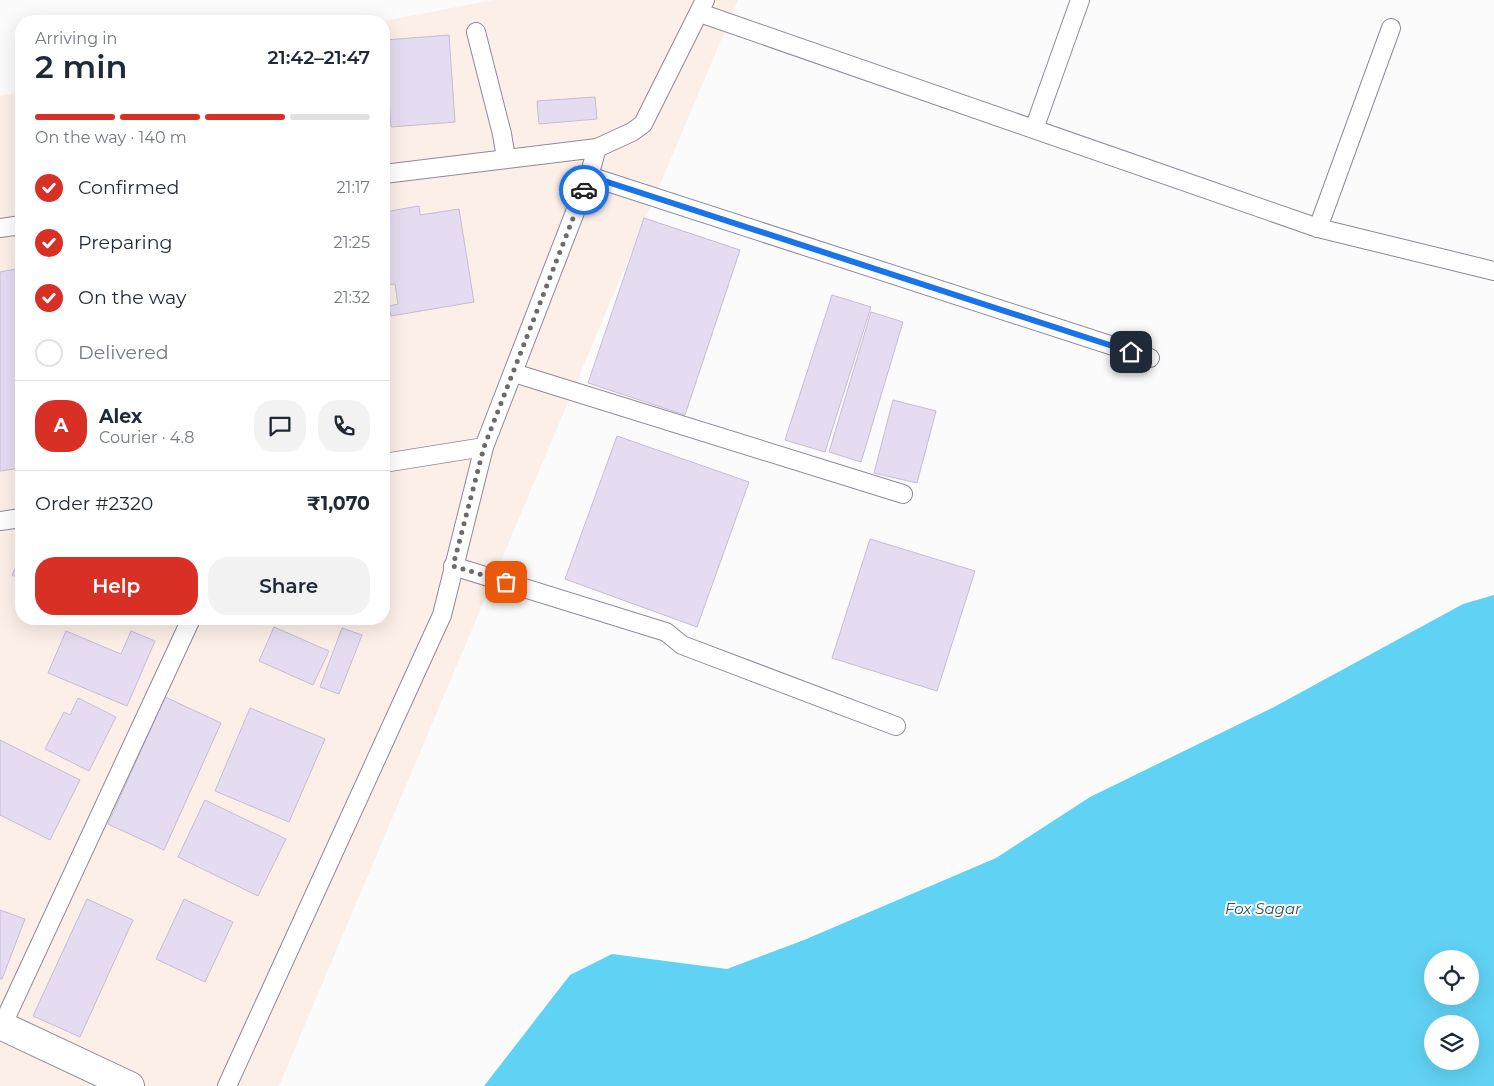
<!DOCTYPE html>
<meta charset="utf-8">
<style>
:root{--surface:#fff;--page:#f2f2f3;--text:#1f2937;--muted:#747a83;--line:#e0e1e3;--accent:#d93025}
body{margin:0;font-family:Montserrat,sans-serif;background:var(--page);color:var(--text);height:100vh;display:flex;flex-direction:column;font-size:19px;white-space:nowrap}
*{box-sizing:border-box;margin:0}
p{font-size:16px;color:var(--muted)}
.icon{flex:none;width:28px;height:28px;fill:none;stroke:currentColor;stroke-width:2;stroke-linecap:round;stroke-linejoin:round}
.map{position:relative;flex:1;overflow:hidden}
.panel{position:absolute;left:15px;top:15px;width:375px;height:610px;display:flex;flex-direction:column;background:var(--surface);border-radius:20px;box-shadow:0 5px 20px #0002}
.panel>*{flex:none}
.fabs{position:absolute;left:1424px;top:950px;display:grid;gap:10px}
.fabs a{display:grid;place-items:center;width:55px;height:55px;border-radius:50%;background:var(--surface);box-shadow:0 5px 20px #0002;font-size:25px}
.pin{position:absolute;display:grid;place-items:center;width:42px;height:42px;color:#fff;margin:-21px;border-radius:10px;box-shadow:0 2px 8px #0006}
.courier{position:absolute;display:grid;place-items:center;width:50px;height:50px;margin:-25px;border:4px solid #1a73e8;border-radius:50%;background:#fff;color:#222;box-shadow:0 1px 6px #0007}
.head em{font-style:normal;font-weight:600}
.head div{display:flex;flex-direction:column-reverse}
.head{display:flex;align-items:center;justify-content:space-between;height:85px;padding:0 20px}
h1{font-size:32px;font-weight:600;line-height:38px}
.bar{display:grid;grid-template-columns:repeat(4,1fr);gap:8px 5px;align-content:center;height:60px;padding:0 20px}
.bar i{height:6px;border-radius:4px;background:var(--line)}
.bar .selected{background:var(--accent)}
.bar p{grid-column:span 4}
.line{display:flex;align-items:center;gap:12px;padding:0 20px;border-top:1px solid var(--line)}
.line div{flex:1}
.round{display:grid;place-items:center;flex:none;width:52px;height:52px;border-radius:20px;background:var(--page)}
ol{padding:0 20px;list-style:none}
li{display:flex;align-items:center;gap:15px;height:55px}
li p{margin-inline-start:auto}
li .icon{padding:5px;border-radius:50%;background:var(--accent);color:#fff;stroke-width:4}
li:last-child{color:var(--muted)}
li i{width:28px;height:28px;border:2px solid var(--line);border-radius:50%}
.cta{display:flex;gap:10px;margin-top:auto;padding:10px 20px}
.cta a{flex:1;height:58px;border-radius:20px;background:var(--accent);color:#fff;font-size:20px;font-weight:600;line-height:58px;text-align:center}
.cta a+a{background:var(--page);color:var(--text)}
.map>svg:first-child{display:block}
</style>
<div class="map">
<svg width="1494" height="1086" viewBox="0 0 1494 1086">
<rect width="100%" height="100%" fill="#fbfbfb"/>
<polygon fill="#fcefe7" points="493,0 738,0 279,1086 0,1086 0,96 21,92 21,619 384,619 384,21"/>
<path fill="#60d2f4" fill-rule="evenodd" d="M1494,595V1086H484L570,975L612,954L727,969L804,940L996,858L1090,797L1274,707L1463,604ZM1432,959H1470V996H1432ZM1432,1024H1470V1061H1432Z"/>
<g fill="#e5dcf2" stroke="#c6bdd2">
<polygon points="449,35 455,122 391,127 385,40"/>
<polygon points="595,97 597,119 539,124 537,101"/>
<polygon points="419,206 420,215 459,209 474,302 391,316 389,306 398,304 395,284 384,285 384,212"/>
<polygon points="644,218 740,250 685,415 588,383"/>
<polygon points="21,268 21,468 0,471 0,272"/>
<polygon points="832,295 871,307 825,452 785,440"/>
<polygon points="871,312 903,322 861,462 829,452"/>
<polygon points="893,400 936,411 917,483 874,473"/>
<polygon points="617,436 749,482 697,627 565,579"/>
<polygon points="870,539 975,571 937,691 832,658"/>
<polygon points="21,556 21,579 12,575"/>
<polygon points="274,627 329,651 313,685 259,661"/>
<polygon points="342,628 362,635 339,694 320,687"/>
<polygon points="66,631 121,654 131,631 155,641 127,706 48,673"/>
<polygon points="165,697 221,723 164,850 108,824"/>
<polygon points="78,698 116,717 89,771 45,749 64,712 70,715"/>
<polygon points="250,708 325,739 289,822 215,791"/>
<polygon points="0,740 80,780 50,840 0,815"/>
<polygon points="205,800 286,839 258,896 178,857"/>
<polygon points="87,899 133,920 80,1037 33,1016"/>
<polygon points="184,899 233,922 205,982 156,959"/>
<polygon points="0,910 25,919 2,979 0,979"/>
</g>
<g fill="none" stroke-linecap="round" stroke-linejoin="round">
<g stroke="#90879c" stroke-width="20">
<g id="service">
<polyline points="700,13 1318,228 1494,271"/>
<polyline points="476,32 502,134 506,158"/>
<polyline points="1034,129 1080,0"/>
<polyline points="384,174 597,148 632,132 643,124 705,0"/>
<polyline points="589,176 1150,358"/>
<polyline points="0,228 21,225"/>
<polyline points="1318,228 1391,28"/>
<polyline points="514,373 903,494"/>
<polyline points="384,463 484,447"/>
<polyline points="0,521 21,518"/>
<polyline points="453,566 666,632 682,645 896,726"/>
<polyline points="2,1026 191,619"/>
<polyline points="227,1086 442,615 484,447 589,176 597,148"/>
</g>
</g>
<g stroke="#90879c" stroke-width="30">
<polyline id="minor" points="0,1025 130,1086"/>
</g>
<use href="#service" stroke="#fff" stroke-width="18"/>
<use href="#minor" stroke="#fff" stroke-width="28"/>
</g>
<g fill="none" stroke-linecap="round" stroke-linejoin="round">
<polyline stroke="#6c6a6f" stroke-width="5" stroke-dasharray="0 9" points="506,582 453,566 484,447 584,190"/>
<polyline stroke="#1a73e8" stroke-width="6" points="584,190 589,176 1131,352"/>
</g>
<g text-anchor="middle" stroke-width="4" stroke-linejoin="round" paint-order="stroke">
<g font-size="15" font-style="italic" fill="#245463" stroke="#fbfbfb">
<text x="1263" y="914">Fox Sagar</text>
</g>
</g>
</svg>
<div class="fabs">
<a><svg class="icon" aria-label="locate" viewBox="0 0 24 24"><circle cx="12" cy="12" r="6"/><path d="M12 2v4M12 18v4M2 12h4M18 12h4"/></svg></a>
<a><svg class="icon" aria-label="layers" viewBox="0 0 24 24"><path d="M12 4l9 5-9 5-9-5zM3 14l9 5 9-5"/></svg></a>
</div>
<div class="pin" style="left:506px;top:582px;background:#ea580c"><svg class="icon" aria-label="bag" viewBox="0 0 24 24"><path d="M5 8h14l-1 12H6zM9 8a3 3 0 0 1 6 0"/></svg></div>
<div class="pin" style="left:1131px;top:352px;background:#1f2937"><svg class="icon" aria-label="home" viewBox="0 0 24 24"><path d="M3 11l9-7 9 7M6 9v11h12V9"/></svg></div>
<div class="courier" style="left:584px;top:190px"><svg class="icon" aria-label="car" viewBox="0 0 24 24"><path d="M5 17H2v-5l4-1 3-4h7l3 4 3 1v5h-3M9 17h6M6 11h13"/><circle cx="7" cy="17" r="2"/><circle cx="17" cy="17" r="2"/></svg></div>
<section class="panel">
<div class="head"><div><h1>2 min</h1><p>Arriving in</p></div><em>21:42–21:47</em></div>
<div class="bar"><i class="selected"></i><i class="selected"></i><i class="selected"></i><i></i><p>On the way · 140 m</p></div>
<ol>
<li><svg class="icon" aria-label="check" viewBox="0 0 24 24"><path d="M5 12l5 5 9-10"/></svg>Confirmed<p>21:17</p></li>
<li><svg class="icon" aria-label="check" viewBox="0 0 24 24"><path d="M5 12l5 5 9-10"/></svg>Preparing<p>21:25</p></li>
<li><svg class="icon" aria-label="check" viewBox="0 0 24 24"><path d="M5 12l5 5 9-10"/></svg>On the way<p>21:32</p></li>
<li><i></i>Delivered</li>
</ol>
<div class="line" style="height:90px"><b class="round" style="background:var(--accent);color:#fff">A</b><div><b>Alex</b><p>Courier · 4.8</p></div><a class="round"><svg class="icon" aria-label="chat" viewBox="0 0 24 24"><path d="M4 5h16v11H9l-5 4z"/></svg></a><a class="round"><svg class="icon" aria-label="phone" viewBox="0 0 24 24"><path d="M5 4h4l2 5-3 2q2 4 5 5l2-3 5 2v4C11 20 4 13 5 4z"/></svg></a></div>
<div class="line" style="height:65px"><div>Order #2320</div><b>₹1,070</b></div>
<div class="cta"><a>Help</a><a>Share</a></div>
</section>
</div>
